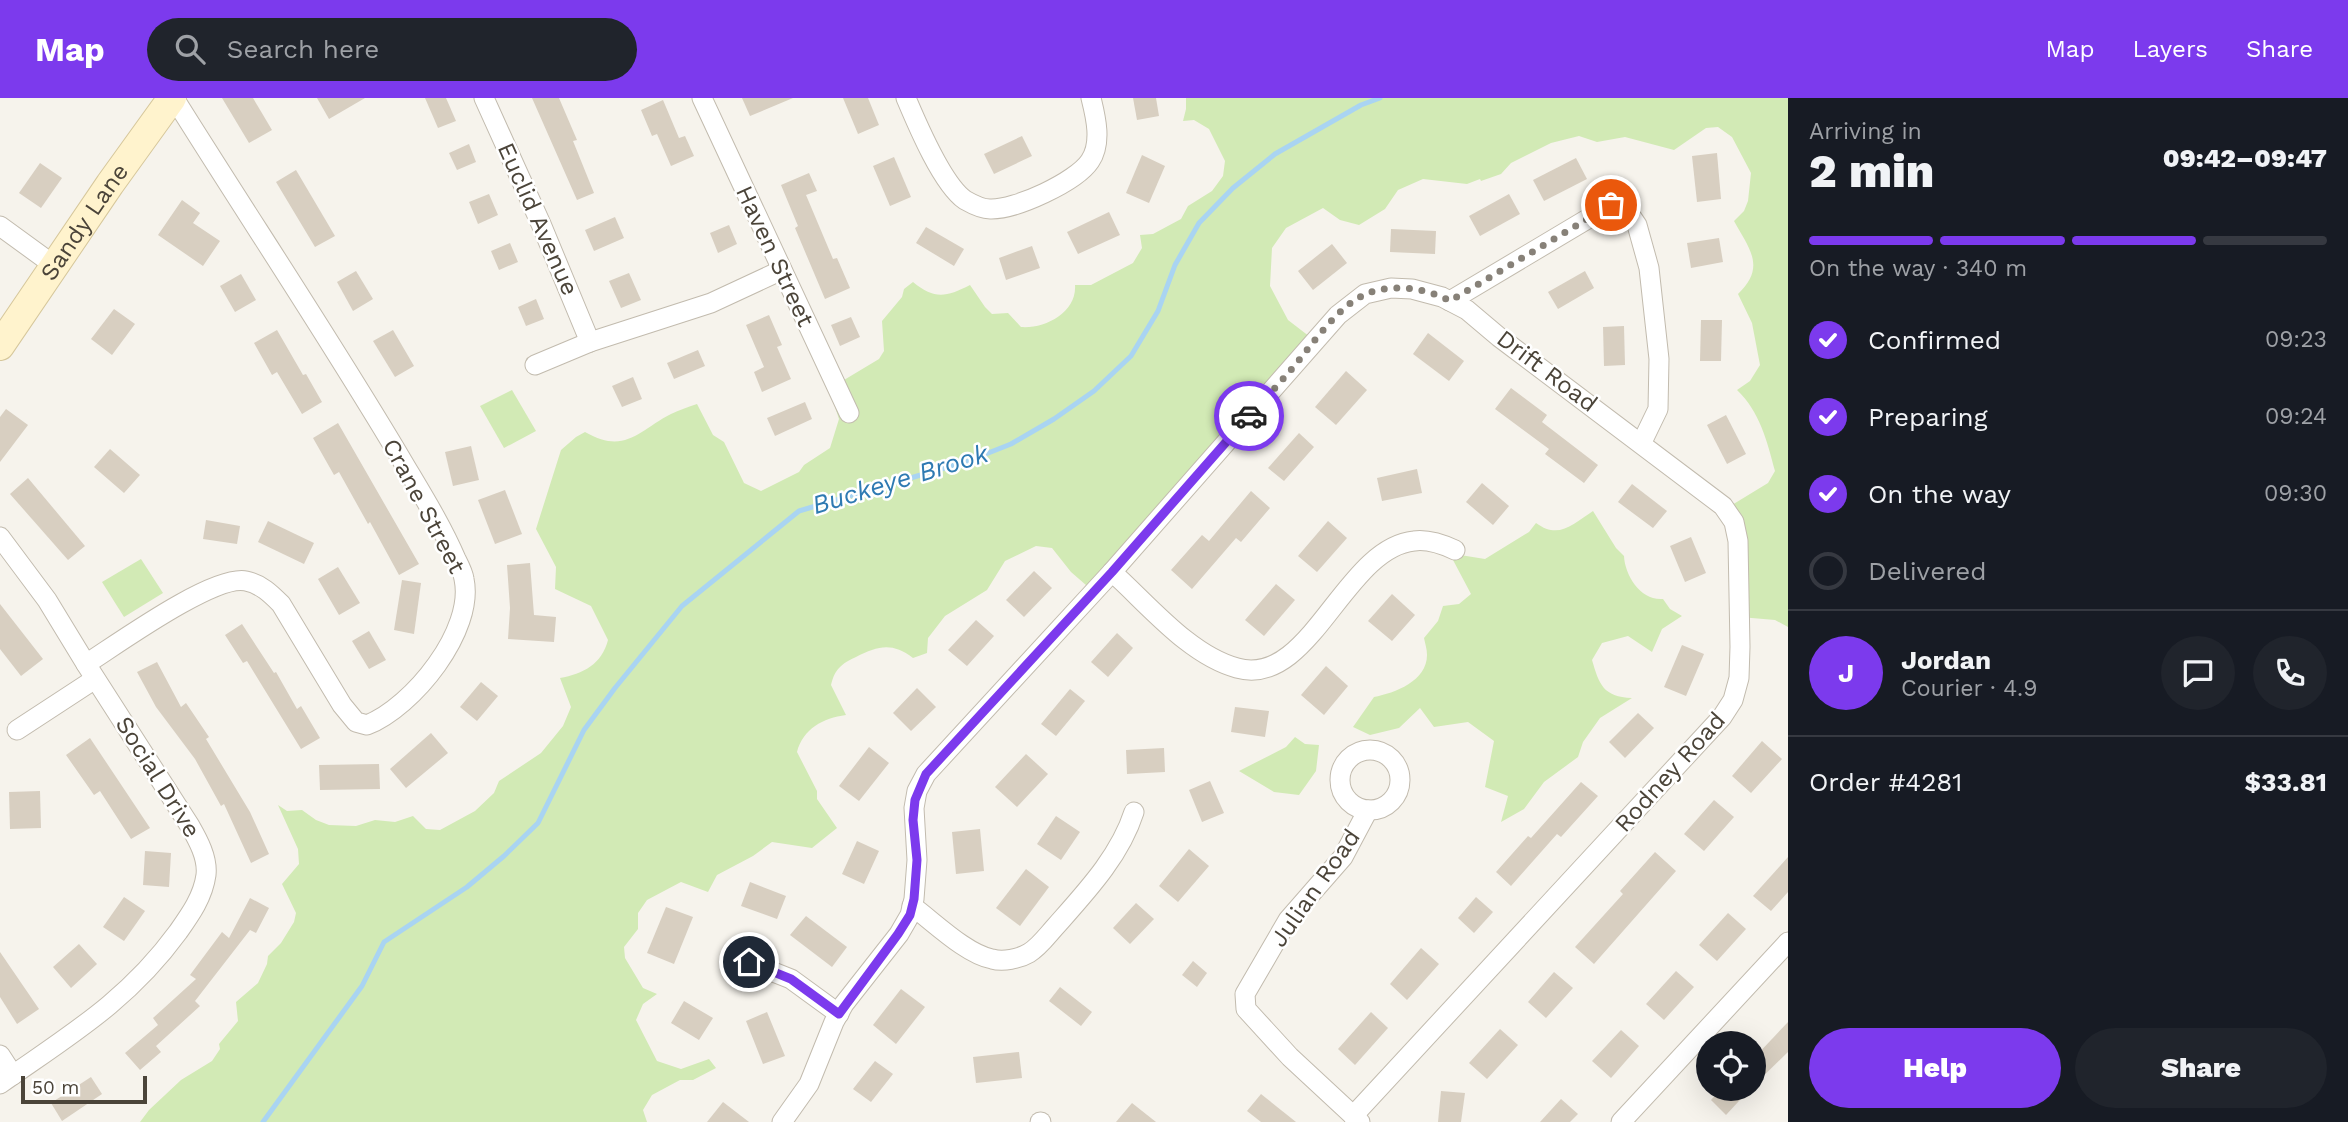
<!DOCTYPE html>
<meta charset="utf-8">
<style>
:root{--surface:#171b24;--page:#20242c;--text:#f1f3f6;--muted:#9ea1a6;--line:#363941;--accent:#7c3aed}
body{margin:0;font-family:"Work Sans",sans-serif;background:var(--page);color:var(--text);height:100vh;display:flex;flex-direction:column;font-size:26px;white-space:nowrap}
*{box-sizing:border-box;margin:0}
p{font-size:23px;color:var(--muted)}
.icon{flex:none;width:38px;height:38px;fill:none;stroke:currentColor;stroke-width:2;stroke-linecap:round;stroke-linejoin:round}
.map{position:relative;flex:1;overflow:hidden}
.details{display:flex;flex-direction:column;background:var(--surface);width:560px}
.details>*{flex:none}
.tools{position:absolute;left:1696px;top:933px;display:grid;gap:14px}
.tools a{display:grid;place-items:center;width:70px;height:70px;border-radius:50%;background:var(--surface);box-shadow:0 7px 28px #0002;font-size:35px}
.scale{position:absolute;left:21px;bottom:18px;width:126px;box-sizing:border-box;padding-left:7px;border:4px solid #4b4439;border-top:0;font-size:19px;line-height:24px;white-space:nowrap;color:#4b4439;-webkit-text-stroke:5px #fff;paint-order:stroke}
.pin{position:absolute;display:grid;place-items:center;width:60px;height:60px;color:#fff;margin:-30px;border:4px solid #fff;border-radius:50%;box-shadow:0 2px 7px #0007}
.courier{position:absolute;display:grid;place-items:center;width:70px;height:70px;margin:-35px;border:5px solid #7c3aed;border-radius:50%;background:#fff;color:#222;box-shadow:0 2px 9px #0007}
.headline em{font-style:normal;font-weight:800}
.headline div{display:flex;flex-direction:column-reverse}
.headline{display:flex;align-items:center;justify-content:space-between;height:119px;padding:0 21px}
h1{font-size:46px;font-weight:800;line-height:52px}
.bar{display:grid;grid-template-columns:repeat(4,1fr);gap:10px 7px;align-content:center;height:84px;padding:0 21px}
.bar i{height:9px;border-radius:5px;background:var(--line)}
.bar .on{background:var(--accent)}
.bar p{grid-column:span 4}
.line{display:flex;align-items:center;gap:18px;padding:0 21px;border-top:2px solid var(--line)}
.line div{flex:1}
.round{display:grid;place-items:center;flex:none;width:74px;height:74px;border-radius:37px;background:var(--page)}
ol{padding:0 21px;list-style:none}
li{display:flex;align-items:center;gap:21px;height:77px}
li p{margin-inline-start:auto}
li .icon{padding:7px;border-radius:50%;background:var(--accent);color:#fff;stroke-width:4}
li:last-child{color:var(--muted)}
li i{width:38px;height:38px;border:4px solid var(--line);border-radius:50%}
.button{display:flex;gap:14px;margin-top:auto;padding:14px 21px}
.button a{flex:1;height:80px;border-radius:42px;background:var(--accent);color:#fff;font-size:28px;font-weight:800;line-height:80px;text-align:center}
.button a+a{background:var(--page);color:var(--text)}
header{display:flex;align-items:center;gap:42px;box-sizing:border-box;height:98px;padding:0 35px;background:var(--accent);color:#fff}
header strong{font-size:33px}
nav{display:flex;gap:38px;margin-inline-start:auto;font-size:24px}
.search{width:490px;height:63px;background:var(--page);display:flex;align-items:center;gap:18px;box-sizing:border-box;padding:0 24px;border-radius:38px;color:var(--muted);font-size:26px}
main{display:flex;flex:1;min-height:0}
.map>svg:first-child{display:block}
</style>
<header>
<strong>Map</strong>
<div class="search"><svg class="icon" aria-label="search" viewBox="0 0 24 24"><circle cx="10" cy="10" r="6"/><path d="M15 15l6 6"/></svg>Search here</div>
<nav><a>Map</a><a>Layers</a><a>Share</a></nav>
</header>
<main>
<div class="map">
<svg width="1788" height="1024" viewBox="0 0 1788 1024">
<rect width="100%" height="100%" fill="#f6f3ec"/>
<g fill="#d2eab5">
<path d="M1186,0H1788V529L1775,522L1740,519L1727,410L1768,385L1775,373C1767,343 1760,314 1737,292L1750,283L1760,267L1752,225L1738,196C1766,169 1750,152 1734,123L1744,113L1748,103L1751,75L1732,39L1718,29L1706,30L1674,52L1625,39L1597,44L1579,38L1551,45L1511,65L1501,76L1481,83L1480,81L1467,86L1423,81L1398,92L1385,111L1359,127L1340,122L1323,110L1286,130L1272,150L1270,188L1288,222L1314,242L1094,494L1071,474L1052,450L1036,448L1005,463L987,492L945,518L928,540L927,555L913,560C892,544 878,548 856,559C841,566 835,571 831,587L846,617C823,620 803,631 797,654L817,693V701L837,730L812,750L772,744L753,758L717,777L708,794L681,784L647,802L638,815V831L624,849L625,860L643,890L657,896L643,906L636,922L657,963L681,971L709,961L716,970L693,982H680L652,997L643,1012L647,1024H140L149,1012L181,982L212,963L220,951L219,946L238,923L236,904L258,885L267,866L268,858L281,845L294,824L296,815L282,786L299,766L298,751L278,707L287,713L302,712L316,722L329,727L356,728L375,722L395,724L413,718L426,731L440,732L475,713L494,695L499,683L541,655L563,628L571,609L560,580C583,576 602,566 608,542L591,508L555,491L556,469L536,431L561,352L576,339L585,334C625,357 638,333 671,316C679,312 688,309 697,306L713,337L724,344L744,385L761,393L799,374L804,367L830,350L839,321L829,291L879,261L884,253L882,223L902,199L904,191L913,184C935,202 946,199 970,187L985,209L992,216L1008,215L1021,229C1045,231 1077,214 1075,187H1091L1133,165L1142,150L1140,137L1153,136L1181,121L1188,108L1212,93L1223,78L1225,63L1209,31L1194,22L1183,23L1186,11Z"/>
<polygon points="512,292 536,333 504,350 480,308"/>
<path d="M1593,413L1616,450L1624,458C1625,478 1641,503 1663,501L1670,511L1682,518L1662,531L1652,554L1628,538L1602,545L1592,562C1599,586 1603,599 1632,600L1600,620L1583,644L1578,659L1544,684L1524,711L1501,724L1508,698L1485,689L1494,643L1468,624L1434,629L1420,610L1399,630L1370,637L1353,629L1374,599C1395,595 1427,583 1427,557C1427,551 1425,545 1424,540L1438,523L1443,508L1459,506L1471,496L1453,462L1454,456L1485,461L1529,434L1536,425C1559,442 1573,426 1593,413Z"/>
<polygon points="141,461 163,495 124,519 102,484"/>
<polygon points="1295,639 1305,646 1319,647 1316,673 1299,697 1274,694 1239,673 1286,649"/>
</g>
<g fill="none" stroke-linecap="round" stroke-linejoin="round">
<polyline stroke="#a9d4f2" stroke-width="5" points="263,1024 362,888 384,844 467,789 504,758 538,725 584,632 615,590 682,508 799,413 968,363 1011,346 1054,321 1094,293 1131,258 1158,213 1175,167 1199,125 1233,90 1275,56 1361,7 1380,0"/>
</g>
<g fill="#d8cfc1">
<polygon points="222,0 253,0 272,32 249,45"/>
<polygon points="317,0 365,0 329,21"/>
<polygon points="425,0 446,0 456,23 438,30"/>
<polygon points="532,0 559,0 577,42 573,43 594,95 577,102"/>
<polygon points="742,0 793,0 750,18"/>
<polygon points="843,0 868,0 879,27 858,36"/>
<polygon points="1133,0 1156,0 1159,18 1137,22"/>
<polygon points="663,2 679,40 685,38 694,58 671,68 657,36 652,38 641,12"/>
<polygon points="1022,38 1032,58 994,76 984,56"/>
<polygon points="469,46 476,64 457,72 449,55"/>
<polygon points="1717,55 1721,101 1697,104 1692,58"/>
<polygon points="1142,57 1165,68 1149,105 1126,95"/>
<polygon points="894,59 911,99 890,108 873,68"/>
<polygon points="1576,60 1587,81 1544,103 1533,82"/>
<polygon points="40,65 62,80 41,110 19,95"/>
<polygon points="296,72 335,138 315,149 276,84"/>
<polygon points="809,75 817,93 806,97 833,161 837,160 850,190 825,201 795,130 798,128 781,87"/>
<polygon points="489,96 498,117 478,126 469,104"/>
<polygon points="1509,96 1520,116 1480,138 1469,118"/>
<polygon points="182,102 200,115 193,125 220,143 203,168 158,137"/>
<polygon points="1109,114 1120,137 1078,156 1067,134"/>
<polygon points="615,119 624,140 594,153 585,132"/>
<polygon points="729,127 737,146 718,155 710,135"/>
<polygon points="926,129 964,151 954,168 916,145"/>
<polygon points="1391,131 1436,133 1435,156 1390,154"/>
<polygon points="1719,140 1723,164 1691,170 1687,145"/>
<polygon points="510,145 518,164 499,172 491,153"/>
<polygon points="1332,146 1347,165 1313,192 1298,173"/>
<polygon points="1032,148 1040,170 1006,182 999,160"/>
<polygon points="356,173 373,201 353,213 337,184"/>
<polygon points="1585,173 1594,190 1558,211 1548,194"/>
<polygon points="629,175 641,202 621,210 609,183"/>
<polygon points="241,176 256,202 235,214 220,188"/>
<polygon points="536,201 544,221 526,228 518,209"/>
<polygon points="114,211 135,226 112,257 91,241"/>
<polygon points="769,217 782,247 777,249 791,281 762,294 754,274 764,269 746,227"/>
<polygon points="851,219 860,239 840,248 831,227"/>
<polygon points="1701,222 1722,222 1721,263 1700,263"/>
<polygon points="1624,228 1625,267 1604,268 1603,229"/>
<polygon points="277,232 303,277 306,276 322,304 302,316 277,274 272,277 254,245"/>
<polygon points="393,232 414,268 395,279 373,243"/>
<polygon points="1428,235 1464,263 1449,283 1413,256"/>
<polygon points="698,252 705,268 674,281 667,265"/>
<polygon points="1346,273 1367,292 1336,327 1315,309"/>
<polygon points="633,279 642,301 622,309 612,288"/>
<polygon points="1511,290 1547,317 1542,324 1598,367 1584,385 1545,356 1549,351 1495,311"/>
<polygon points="805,304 812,321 775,338 767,320"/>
<polygon points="6,311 28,327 0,364 0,319"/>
<polygon points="1726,317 1746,356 1727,366 1707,327"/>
<polygon points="338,325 419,466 399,477 370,424 368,426 339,374 334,377 313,340"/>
<polygon points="1299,335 1314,349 1284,383 1268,370"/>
<polygon points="471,348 479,382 453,388 445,354"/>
<polygon points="110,351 140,377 124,395 94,369"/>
<polygon points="1417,371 1422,395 1382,403 1377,380"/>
<polygon points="28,380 85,448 68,462 10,396"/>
<polygon points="1482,385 1509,408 1493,427 1466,404"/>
<polygon points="1632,386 1667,413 1653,430 1618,404"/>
<polygon points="505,392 522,436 495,446 478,402"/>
<polygon points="1251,393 1270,410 1241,444 1236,440 1192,491 1171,472 1202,437 1209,443"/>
<polygon points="206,422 240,428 237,446 203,441"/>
<polygon points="268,423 314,445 304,466 258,444"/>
<polygon points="1328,423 1347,440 1317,474 1298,458"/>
<polygon points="1691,439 1706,475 1685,484 1670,448"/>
<polygon points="530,465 534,517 556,519 554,544 508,541 510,510 507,467"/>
<polygon points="338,469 360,505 339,517 318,481"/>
<polygon points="1034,473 1052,490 1024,519 1006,502"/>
<polygon points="402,482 421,485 414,536 394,532"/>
<polygon points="1276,486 1295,502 1264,538 1245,522"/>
<polygon points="1392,496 1415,517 1392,543 1368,523"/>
<polygon points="0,506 43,561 21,578 0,551"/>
<polygon points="976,522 994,538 967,568 948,552"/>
<polygon points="242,526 274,575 276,574 297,611 301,608 320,640 301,651 247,563 243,565 225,537"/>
<polygon points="369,533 386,562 369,571 352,543"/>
<polygon points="1117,535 1133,550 1108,579 1091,564"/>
<polygon points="1682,547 1704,556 1686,598 1664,589"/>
<polygon points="157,564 181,609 186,605 209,639 206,641 250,714 269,756 251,765 224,706 221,708 195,661 156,609 137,574"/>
<polygon points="1326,568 1348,588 1324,617 1301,597"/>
<polygon points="481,584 498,598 477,623 460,609"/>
<polygon points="917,590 936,609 911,633 893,615"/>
<polygon points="1070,591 1085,603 1056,638 1041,626"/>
<polygon points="1235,609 1269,613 1265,639 1231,634"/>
<polygon points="1638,615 1654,630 1625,660 1609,644"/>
<polygon points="431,635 448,655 406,690 390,671"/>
<polygon points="90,640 150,730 131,741 100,693 94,697 66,657"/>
<polygon points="1762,643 1782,661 1751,695 1732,678"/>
<polygon points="869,649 889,665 859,703 839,688"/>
<polygon points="1164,650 1165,674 1127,676 1126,652"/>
<polygon points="1026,656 1048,676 1017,709 995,689"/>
<polygon points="379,666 380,691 320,692 319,667"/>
<polygon points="1210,683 1224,715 1202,724 1189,692"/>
<polygon points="1581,684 1598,698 1561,739 1557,736 1511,788 1496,774 1528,738 1531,740"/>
<polygon points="40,693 41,730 10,731 9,694"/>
<polygon points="1714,702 1734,719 1704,753 1684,736"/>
<polygon points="1056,718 1080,734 1061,762 1037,746"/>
<polygon points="980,731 984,773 956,776 952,734"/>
<polygon points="857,743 879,753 864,786 842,776"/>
<polygon points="1189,751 1209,768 1178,804 1159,788"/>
<polygon points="145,753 171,755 169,789 143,787"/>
<polygon points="1655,754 1676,773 1594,866 1575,849 1623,796 1620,793"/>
<polygon points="1788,759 1788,794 1771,813 1753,798"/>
<polygon points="1026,771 1049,789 1020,828 996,810"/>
<polygon points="750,784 786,798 777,821 741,808"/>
<polygon points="124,799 145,813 124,843 103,829"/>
<polygon points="1476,799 1493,814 1474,835 1458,820"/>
<polygon points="250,800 269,810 256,835 250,832 195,903 200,908 156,948 161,954 140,972 125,955 158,927 153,920 196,881 190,877 222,834 229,840"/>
<polygon points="1136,805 1154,821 1130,846 1113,830"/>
<polygon points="666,809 693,819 674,866 647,855"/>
<polygon points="1728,815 1746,831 1717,863 1699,847"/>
<polygon points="806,818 847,849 832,869 790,837"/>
<polygon points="79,846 97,866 71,890 53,869"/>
<polygon points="1421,850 1439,866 1407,902 1390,886"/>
<polygon points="0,854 39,911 17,926 0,899"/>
<polygon points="1193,863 1207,875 1197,889 1182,877"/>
<polygon points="1676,873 1694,889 1664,922 1646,906"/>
<polygon points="1554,874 1573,890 1546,920 1528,904"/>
<polygon points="1060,889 1092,914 1081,928 1049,903"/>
<polygon points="901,891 925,909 896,946 873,927"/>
<polygon points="684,903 713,920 699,942 671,925"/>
<polygon points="767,914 785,958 763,966 746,923"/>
<polygon points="1371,914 1388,930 1355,967 1338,951"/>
<polygon points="1788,924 1788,954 1754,987 1754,960"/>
<polygon points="1500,931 1518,947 1487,981 1469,965"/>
<polygon points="1621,932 1639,948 1611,980 1592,963"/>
<polygon points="1019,954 1022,980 976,985 973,959"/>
<polygon points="875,963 893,976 871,1004 853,991"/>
<polygon points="91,979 102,996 62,1023 51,1005"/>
<polygon points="1722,990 1751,990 1726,1017 1711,1002"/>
<polygon points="1441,993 1465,995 1461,1024 1438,1024"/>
<polygon points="1261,996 1296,1024 1261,1024 1247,1013"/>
<polygon points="1561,1001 1578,1016 1570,1024 1540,1024"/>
<polygon points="723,1004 749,1024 707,1024"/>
<polygon points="1132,1005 1156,1024 1116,1024"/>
</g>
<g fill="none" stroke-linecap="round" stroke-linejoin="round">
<g stroke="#c2bbae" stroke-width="21">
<g id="street">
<polyline points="484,0 541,126 590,244"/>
<polyline points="702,0 849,315"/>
<path d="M906,0C917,26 942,86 965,102C972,106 982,111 990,111C1015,112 1076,84 1090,63C1102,45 1096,20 1091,0"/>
<polyline points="0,128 55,168"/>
<polyline points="1450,203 1611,107 1624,108 1637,127 1649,170 1659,261 1658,311 1642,344"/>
<polyline points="535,267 590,244 711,205 782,172"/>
<path d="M0,439L47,502L86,566L190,728C198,742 208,760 206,777C203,799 190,817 178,834C127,904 68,938 0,986"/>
<path d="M1112,474C1148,506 1189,557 1237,570C1310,591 1344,450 1414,443C1428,441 1442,446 1455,452"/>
<path d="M86,566C116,547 214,476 246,483C261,486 271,496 281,506L342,607L356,624L367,627C413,609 475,532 464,481C463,474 459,467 456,461C441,426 420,393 400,359C328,238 249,120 174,0"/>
<polyline points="17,632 95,581"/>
<circle cx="1370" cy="682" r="30"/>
<path d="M912,808C934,824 966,856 992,861C1003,864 1019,861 1029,855C1039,849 1047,838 1055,829C1086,794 1120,758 1134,714"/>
<polyline points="733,858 791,881 839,916"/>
<polyline points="0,957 13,977"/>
<polyline points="782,1024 809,986 834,924 844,906 899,836 910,817 914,801 917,762 914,710 917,693 926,676 1112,474 1338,217 1365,196 1391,190 1412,191 1442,199 1467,212 1499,239 1723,408 1734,424 1738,443 1740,549 1739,580 1733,602 1722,619 1353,1018"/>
<polyline points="1040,1024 1041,1024"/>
<polyline points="1360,1024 1290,959 1246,911 1245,896 1288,822 1343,759 1368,712"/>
<polyline points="1621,1024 1788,844"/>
</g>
</g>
<g stroke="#d6c79b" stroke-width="30">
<g id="secondary">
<path id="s1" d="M0,248L110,86L172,0"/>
</g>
</g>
<use href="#street" stroke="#fff" stroke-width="19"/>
<use href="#secondary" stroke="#fff3cd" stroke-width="28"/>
</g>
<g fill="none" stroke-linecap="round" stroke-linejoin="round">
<path stroke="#878178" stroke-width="7" stroke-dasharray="0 12.6" d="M1249,318C1263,303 1277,288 1290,273C1310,250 1337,208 1366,196C1392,185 1426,190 1450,203L1611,107"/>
<polyline stroke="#7c3aed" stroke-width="9" points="749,864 791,881 839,916 898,836 910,817 914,801 917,762 913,722 915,702 926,676 1112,474 1249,318"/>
</g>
<g text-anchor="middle" stroke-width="5" stroke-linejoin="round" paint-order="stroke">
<g font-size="24" fill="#4b4439" stroke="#fff">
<text transform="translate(538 121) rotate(66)" y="8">Euclid Avenue</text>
<text dy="8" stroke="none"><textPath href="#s1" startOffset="150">Sandy Lane</textPath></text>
<text transform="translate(775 158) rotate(65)" y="8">Haven Street</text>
<text transform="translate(1547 273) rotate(37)" y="8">Drift Road</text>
<text transform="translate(424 408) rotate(62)" y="8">Crane Street</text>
<text transform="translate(1670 674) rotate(-48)" y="8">Rodney Road</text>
<text transform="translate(158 679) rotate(58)" y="8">Social Drive</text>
<text transform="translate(1315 790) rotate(-55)" y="8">Julian Road</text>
</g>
<g font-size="26" font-style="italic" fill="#2e7ab2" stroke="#fff">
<text transform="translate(900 381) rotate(-17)" y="9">Buckeye Brook</text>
</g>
</g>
</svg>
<div class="tools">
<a><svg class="icon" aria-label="locate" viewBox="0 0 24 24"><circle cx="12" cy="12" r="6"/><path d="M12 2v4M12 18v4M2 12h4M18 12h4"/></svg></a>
</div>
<div class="scale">50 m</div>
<div class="pin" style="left:1611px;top:107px;background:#ea580c"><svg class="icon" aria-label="bag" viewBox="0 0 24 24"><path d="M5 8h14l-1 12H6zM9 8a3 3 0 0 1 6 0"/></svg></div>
<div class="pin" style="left:749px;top:864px;background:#1f2937"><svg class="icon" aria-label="home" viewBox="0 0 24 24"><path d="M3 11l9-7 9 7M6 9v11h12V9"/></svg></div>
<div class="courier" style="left:1249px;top:318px"><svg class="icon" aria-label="car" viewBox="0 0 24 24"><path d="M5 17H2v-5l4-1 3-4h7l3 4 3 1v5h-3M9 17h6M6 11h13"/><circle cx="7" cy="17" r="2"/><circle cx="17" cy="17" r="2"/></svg></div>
</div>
<section class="details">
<div class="headline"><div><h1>2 min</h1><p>Arriving in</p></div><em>09:42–09:47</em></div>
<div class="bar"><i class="on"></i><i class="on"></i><i class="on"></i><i></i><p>On the way · 340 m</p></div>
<ol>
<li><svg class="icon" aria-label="check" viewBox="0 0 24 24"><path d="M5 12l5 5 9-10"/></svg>Confirmed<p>09:23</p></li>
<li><svg class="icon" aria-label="check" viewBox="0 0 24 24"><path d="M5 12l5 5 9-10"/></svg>Preparing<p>09:24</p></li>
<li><svg class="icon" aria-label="check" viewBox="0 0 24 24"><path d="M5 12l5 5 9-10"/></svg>On the way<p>09:30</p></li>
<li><i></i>Delivered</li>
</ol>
<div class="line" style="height:126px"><b class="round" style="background:var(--accent);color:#fff">J</b><div><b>Jordan</b><p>Courier · 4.9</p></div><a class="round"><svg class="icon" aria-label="chat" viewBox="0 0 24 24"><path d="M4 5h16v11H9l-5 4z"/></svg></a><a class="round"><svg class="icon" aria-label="phone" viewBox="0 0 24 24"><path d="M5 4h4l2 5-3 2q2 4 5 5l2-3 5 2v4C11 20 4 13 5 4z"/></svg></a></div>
<div class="line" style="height:91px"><div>Order #4281</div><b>$33.81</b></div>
<div class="button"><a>Help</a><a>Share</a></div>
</section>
</main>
